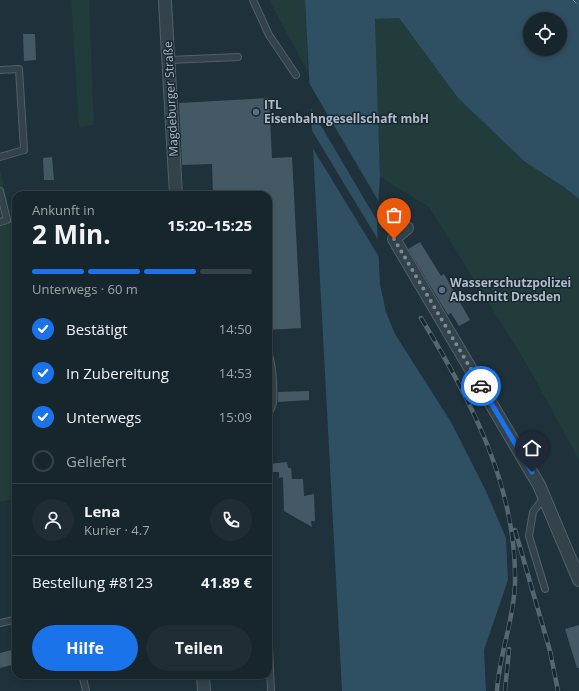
<!DOCTYPE html>
<html lang="de">
<meta charset="utf-8">
<style>
:root{--surface:#17252c;--page:#202d34;--text:#f1f3f6;--muted:#9ea5a9;--line:#364248;--accent:#1a73e8}
body{margin:0;font-family:"Open Sans",sans-serif;background:var(--page);color:var(--text);height:100vh;display:flex;flex-direction:column;font-size:15px;white-space:nowrap}
*{box-sizing:border-box;margin:0}
p{font-size:13px;color:var(--muted)}
.icon{flex:none;width:22px;height:22px;fill:none;stroke:currentColor;stroke-width:2;stroke-linecap:round;stroke-linejoin:round}
.map{position:relative;flex:1;overflow:hidden}
.sheet{position:absolute;left:12px;top:191px;width:260px;height:488px;display:flex;flex-direction:column;background:var(--surface);border-radius:12px;box-shadow:0 2px 6px #0003,0 0 0 1px var(--line)}
.sheet>*{flex:none}
.tools{position:absolute;left:523px;top:12px;display:grid;gap:8px}
.tools a{display:grid;place-items:center;width:44px;height:44px;border-radius:50%;background:var(--surface);box-shadow:0 2px 6px #0003,0 0 0 1px var(--line);font-size:20px}
.pin{position:absolute;display:grid;place-items:center;width:34px;height:34px;color:#fff;margin:-41px -17px;border-radius:50% 50% 50% 0;rotate:-45deg;box-shadow:0 0 4px #0007}
.pin .icon{rotate:45deg}
.courier{position:absolute;display:grid;place-items:center;width:40px;height:40px;margin:-20px;border:3px solid #1a73e8;border-radius:50%;background:#fff;color:#222;box-shadow:0 1px 5px #0007}
.summary em{font-style:normal;font-weight:700}
.summary div{display:flex;flex-direction:column-reverse}
.summary{display:flex;align-items:center;justify-content:space-between;height:68px;padding:0 20px}
h1{font-size:26px;font-weight:700;line-height:30px}
.bar{display:grid;grid-template-columns:repeat(4,1fr);gap:6px 4px;align-content:center;height:48px;padding:0 20px}
.bar i{height:5px;border-radius:3px;background:var(--line)}
.bar .current{background:var(--accent)}
.bar p{grid-column:span 4}
.line{display:flex;align-items:center;gap:10px;padding:0 20px;border-top:1px solid var(--line)}
.line div{flex:1}
.round{display:grid;place-items:center;flex:none;width:42px;height:42px;border-radius:21px;background:var(--page)}
ol{padding:0 20px;list-style:none}
li{display:flex;align-items:center;gap:12px;height:44px}
li p{margin-inline-start:auto}
li .icon{padding:4px;border-radius:50%;background:var(--accent);color:#fff;stroke-width:4}
li:last-child{color:var(--muted)}
li i{width:22px;height:22px;border:2px solid var(--line);border-radius:50%}
.cta{display:flex;gap:8px;margin-top:auto;padding:8px 20px}
.cta a{flex:1;height:46px;border-radius:24px;background:var(--accent);color:#fff;font-size:16px;font-weight:700;line-height:46px;text-align:center}
.cta a+a{background:var(--page);color:var(--text)}
.map>svg:first-child{display:block}
</style>
<div class="map">
<svg width="579" height="691" viewBox="0 0 579 691">
<rect width="100%" height="100%" fill="#1f313b"/>
<g fill="#213c3a">
<polygon points="71,0 89,0 94,125 79,127"/>
<polygon points="270,0 305,0 308,72 270,2"/>
<polygon points="399,18 458,98 525,162 564,187 579,199 579,460 529,368 429,207 380,177 375,19"/>
<polygon points="0,169 16,239 16,499 0,502"/>
</g>
<path fill="#2f4f62" fill-rule="evenodd" d="M305,0H579V199L564,187L525,162L458,98L399,18L375,19L380,177L377,223L380,284L386,312L395,334L451,422L486,491L506,538L508,580L484,650L486,691H342ZM530,19H560V49H530Z"/>
<g fill="#1f313b">
<polygon points="309,83 379,202 379,224 310,107"/>
<polygon points="311,129 380,243 381,260 312,147"/>
</g>
<g fill="none" stroke-linecap="round" stroke-linejoin="round">
<polyline stroke="#6b96ae" stroke-width="1" stroke-dasharray="5 4" stroke-linecap="butt" points="573,0 579,6"/>
</g>
<g fill="#455965">
<polygon points="23,34 35,34 36,60 24,61"/>
<polygon points="269,98 272,158 292,157 301,328 268,330 268,195 213,195 212,164 182,165 179,103"/>
<polygon points="52,157 54,180 44,180 43,158"/>
<polygon points="420,242 441,276 444,274 470,320 459,326 451,313 448,315 408,249"/>
<polygon points="309,391 309,400 278,402 278,392"/>
<polygon points="287,462 288,468 291,468 292,479 303,479 304,496 314,494 315,521 311,521 312,527 284,511 283,477 279,478 279,472 268,472 268,464"/>
<polygon points="579,625 579,668 577,668 565,629"/>
<polygon points="16,649 16,664 0,668 0,653"/>
</g>
<g fill="none" stroke-linecap="round" stroke-linejoin="round">
<g stroke="#516069" stroke-width="8">
<g id="lane">
<polyline points="253,0 269,35 296,75"/>
<polyline points="169,60 238,57"/>
<polyline points="0,70 19,69 24,150 0,157"/>
<polyline points="0,191 7,220 0,222"/>
<path d="M268,353C273,362 274,392 273,403C272,407 270,411 268,414"/>
<polyline points="544,497 533,512 529,536 545,589"/>
<polyline points="0,623 13,620"/>
<polyline points="268,627 271,691"/>
<polyline points="83,678 86,691"/>
</g>
</g>
<g stroke="#516069" stroke-width="14">
<g id="street">
<polyline points="165,2 176,195"/>
<polyline points="407,228 394,239 539,485 579,580"/>
<polyline points="203,675 204,691"/>
</g>
</g>
<use href="#lane" stroke="#33424b" stroke-width="6"/>
<use href="#street" stroke="#33424b" stroke-width="12"/>
<g stroke="#546773" stroke-width="4.5">
<g id="rail">
<path d="M421,318C470,398 517,487 515,583C514,621 499,654 497,691"/>
<polyline points="515,530 550,651 558,691"/>
<polyline points="505,691 509,649"/>
</g>
</g>
<use href="#rail" stroke="#182730" stroke-width="3" stroke-dasharray="9" stroke-linecap="butt"/>
</g>
<g fill="none" stroke-linecap="round" stroke-linejoin="round">
<polyline stroke="#7c8c97" stroke-width="4" stroke-dasharray="0 7.2" points="394,239 481,386"/>
<polyline stroke="#1a73e8" stroke-width="5" points="481,386 532,472"/>
</g>
<g fill="#5c6f8a" stroke="#182730" stroke-width="1.5">
<circle cx="256" cy="112" r="4"/>
<circle cx="442" cy="290" r="4"/>
</g>
<g text-anchor="middle" stroke-width="3" stroke-linejoin="round" paint-order="stroke">
<g font-size="12" fill="#aebdc8" stroke="#182730">
<text transform="translate(171 99) rotate(-93)" y="4">Magdeburger Straße</text>
</g>
<g font-size="12" font-weight="bold" fill="#aebdc8" stroke="#182730" text-anchor="start">
<text x="264" y="109">ITL<tspan x="264" dy="14">Eisenbahngesellschaft mbH</tspan></text>
<text x="450" y="287">Wasserschutzpolizei<tspan x="450" dy="14">Abschnitt Dresden</tspan></text>
</g>
</g>
</svg>
<div class="tools">
<a><svg class="icon" aria-label="locate" viewBox="0 0 24 24"><circle cx="12" cy="12" r="6"/><path d="M12 2v4M12 18v4M2 12h4M18 12h4"/></svg></a>
</div>
<div class="pin" style="left:394px;top:239px;background:#ea580c"><svg class="icon" aria-label="bag" viewBox="0 0 24 24"><path d="M5 8h14l-1 12H6zM9 8a3 3 0 0 1 6 0"/></svg></div>
<div class="pin" style="left:532px;top:472px;background:#1f2937"><svg class="icon" aria-label="home" viewBox="0 0 24 24"><path d="M3 11l9-7 9 7M6 9v11h12V9"/></svg></div>
<div class="courier" style="left:481px;top:386px"><svg class="icon" aria-label="car" viewBox="0 0 24 24"><path d="M5 17H2v-5l4-1 3-4h7l3 4 3 1v5h-3M9 17h6M6 11h13"/><circle cx="7" cy="17" r="2"/><circle cx="17" cy="17" r="2"/></svg></div>
<section class="sheet">
<div class="summary"><div><h1>2 Min.</h1><p>Ankunft in</p></div><em>15:20–15:25</em></div>
<div class="bar"><i class="current"></i><i class="current"></i><i class="current"></i><i></i><p>Unterwegs · 60 m</p></div>
<ol>
<li><svg class="icon" aria-label="check" viewBox="0 0 24 24"><path d="M5 12l5 5 9-10"/></svg>Bestätigt<p>14:50</p></li>
<li><svg class="icon" aria-label="check" viewBox="0 0 24 24"><path d="M5 12l5 5 9-10"/></svg>In Zubereitung<p>14:53</p></li>
<li><svg class="icon" aria-label="check" viewBox="0 0 24 24"><path d="M5 12l5 5 9-10"/></svg>Unterwegs<p>15:09</p></li>
<li><i></i>Geliefert</li>
</ol>
<div class="line" style="height:72px"><a class="round"><svg class="icon" aria-label="person" viewBox="0 0 24 24"><circle cx="12" cy="8" r="4"/><path d="M4 21q1-7 8-7t8 7"/></svg></a><div><b>Lena</b><p>Kurier · 4.7</p></div><a class="round"><svg class="icon" aria-label="phone" viewBox="0 0 24 24"><path d="M5 4h4l2 5-3 2q2 4 5 5l2-3 5 2v4C11 20 4 13 5 4z"/></svg></a></div>
<div class="line" style="height:52px"><div>Bestellung #8123</div><b>41.89 €</b></div>
<div class="cta"><a>Hilfe</a><a>Teilen</a></div>
</section>
</div>
